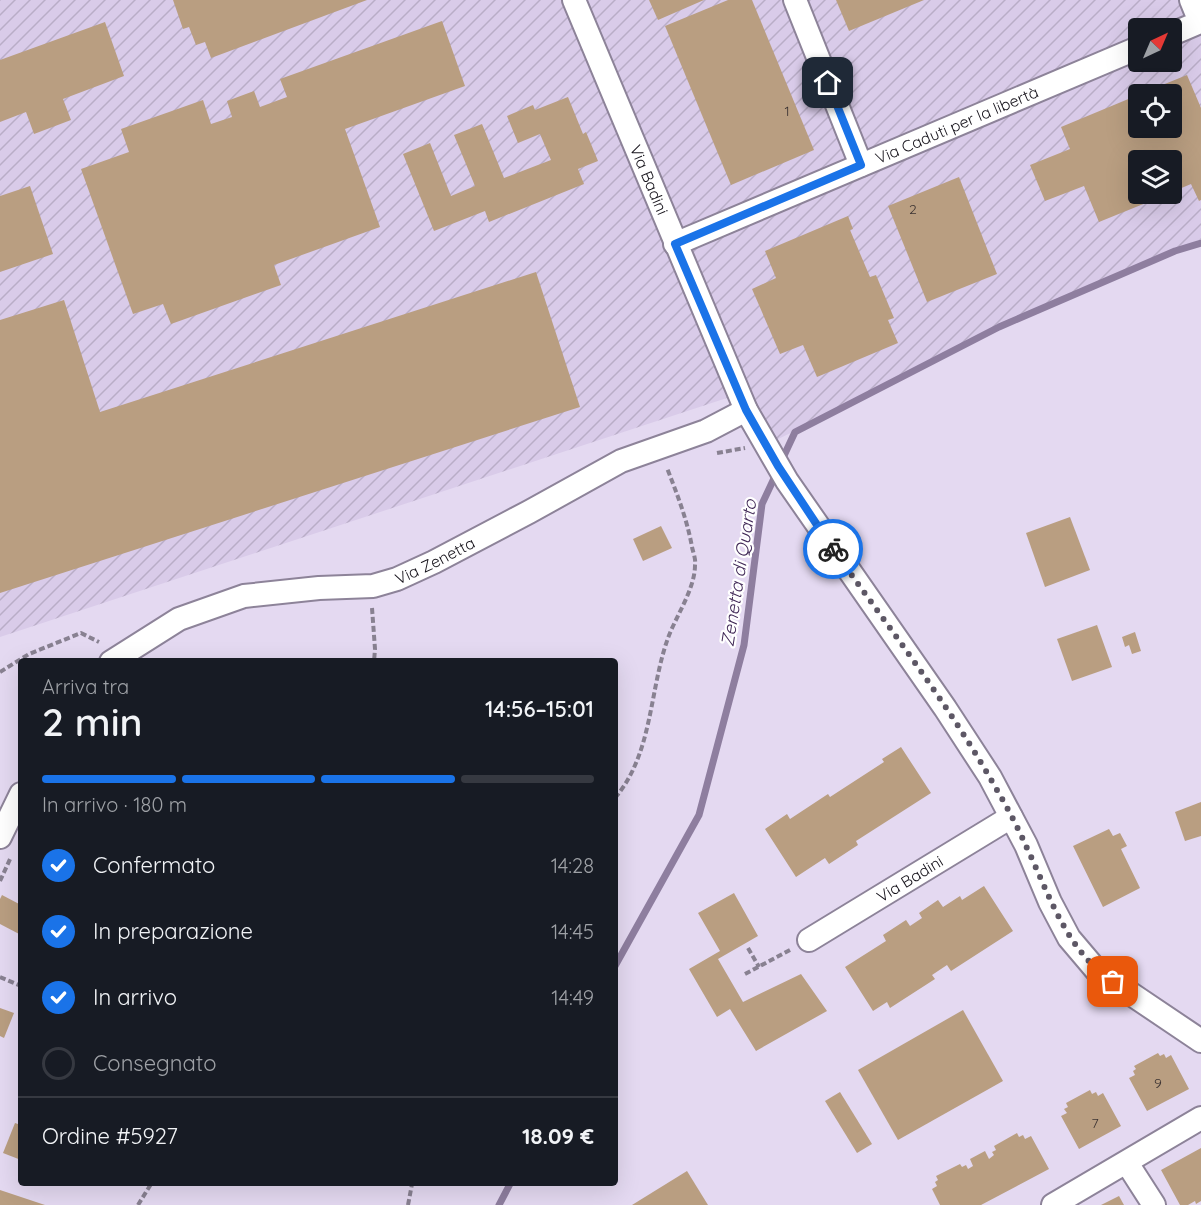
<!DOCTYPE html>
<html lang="it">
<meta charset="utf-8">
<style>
:root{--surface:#171b24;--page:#20242c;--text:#f1f3f6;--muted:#9ea1a6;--line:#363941;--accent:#1a73e8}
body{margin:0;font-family:Quicksand,sans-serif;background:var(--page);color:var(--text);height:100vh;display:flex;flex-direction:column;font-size:22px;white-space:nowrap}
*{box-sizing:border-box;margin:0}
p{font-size:20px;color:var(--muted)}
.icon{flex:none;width:33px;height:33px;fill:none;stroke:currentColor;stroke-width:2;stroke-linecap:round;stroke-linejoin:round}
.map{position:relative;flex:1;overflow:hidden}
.sheet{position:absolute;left:18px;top:658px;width:600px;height:528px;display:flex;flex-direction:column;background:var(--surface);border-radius:6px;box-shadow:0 6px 24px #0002}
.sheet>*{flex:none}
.needle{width:39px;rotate:44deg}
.buttons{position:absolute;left:1128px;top:18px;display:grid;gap:12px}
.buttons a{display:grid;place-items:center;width:54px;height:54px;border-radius:6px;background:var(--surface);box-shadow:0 6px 24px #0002;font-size:30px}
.pin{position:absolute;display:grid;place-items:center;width:51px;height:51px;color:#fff;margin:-26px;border-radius:12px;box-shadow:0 3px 9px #0006}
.courier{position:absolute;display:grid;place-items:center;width:60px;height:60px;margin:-30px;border:4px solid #1a73e8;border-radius:50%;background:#fff;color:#222;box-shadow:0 2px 8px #0007}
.summary em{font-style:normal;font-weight:600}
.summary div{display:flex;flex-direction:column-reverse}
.summary{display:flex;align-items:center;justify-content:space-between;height:102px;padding:0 24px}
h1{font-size:39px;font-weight:600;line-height:45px}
.bar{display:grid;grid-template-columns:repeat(4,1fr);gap:9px 6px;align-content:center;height:72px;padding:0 24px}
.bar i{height:8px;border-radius:4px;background:var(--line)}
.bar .current{background:var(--accent)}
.bar p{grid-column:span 4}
.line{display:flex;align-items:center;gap:15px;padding:0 24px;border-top:2px solid var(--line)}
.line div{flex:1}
ol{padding:0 24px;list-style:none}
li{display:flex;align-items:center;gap:18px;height:66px}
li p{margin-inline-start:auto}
li .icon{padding:6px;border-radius:50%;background:var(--accent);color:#fff;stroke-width:4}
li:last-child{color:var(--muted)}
li i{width:33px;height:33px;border:3px solid var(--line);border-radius:50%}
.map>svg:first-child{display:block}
</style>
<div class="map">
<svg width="1201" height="1205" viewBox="0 0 1201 1205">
<defs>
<pattern id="industrial-furrows" width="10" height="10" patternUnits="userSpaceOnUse" patternTransform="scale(1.5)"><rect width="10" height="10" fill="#d9cbe9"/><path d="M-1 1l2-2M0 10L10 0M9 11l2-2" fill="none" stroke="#b9adc7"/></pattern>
</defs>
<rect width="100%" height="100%" fill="#e4d9f1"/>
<path fill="url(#industrial-furrows)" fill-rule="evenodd" d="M0,0H1201V239L1069,296L762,447L736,395L0,637ZM1138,28H1172V62H1138ZM1138,94H1172V128H1138ZM1138,160H1172V194H1138Z"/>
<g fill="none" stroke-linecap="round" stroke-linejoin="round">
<g stroke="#8e7e9f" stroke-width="7">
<polyline points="781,462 795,432 999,327 1175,251 1201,243"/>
<polyline points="615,966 699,815 744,645 762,504 777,472"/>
<polyline points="499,1205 510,1184"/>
</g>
</g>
<g fill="#b99e81">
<polygon points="173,0 367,0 211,58 205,42 196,45 189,27 183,29"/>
<polygon points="649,0 704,0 658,20"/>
<polygon points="728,0 752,0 814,150 731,185 665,26"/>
<polygon points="836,0 924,0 849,31"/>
<polygon points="442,21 465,86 345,129 380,227 274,265 281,285 171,324 163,304 133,314 81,169 129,152 121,129 203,100 211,124 232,117 227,101 254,91 260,107 287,97 280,79"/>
<polygon points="105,22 124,76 63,99 71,120 34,134 26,112 0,122 0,60"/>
<polygon points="1187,75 1201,108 1201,200 1199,201 1191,184 1172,192 1172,160 1138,160 1138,194 1168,194 1099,222 1084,186 1045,201 1030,165 1070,149 1061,127 1138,95 1138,128 1172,128 1172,94 1140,94"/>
<polygon points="568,97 583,134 586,132 598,161 578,169 584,184 489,222 485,211 434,231 403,154 430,143 451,196 475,186 454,135 482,124 504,178 551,160 540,134 518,143 507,116 533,105 535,110"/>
<polygon points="959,177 997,274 927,302 888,206"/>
<polygon points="30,186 53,254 0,272 0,196"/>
<polygon points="848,216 853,229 850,230 870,277 876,275 894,318 888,320 898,343 817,377 803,345 780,354 752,289 776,278 765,251"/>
<polygon points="536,272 580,407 0,593 0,320 64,300 100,412"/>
<polygon points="1070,517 1090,570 1045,587 1026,533"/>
<polygon points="661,526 672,548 643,561 633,539"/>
<polygon points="1097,625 1112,667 1072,681 1057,639"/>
<polygon points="1135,632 1141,651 1132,654 1129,645 1125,647 1122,637"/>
<polygon points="901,747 931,793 856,841 858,845 829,864 825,858 796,877 765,829 787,814 790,819 828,794 830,797 884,762 882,759"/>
<polygon points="1201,802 1201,836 1185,841 1175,812"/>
<polygon points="1109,829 1113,836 1120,833 1127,846 1121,849 1140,888 1103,907 1073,846"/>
<polygon points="984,886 1013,931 951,971 947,965 932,975 935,979 890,1008 887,1002 873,1011 845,967 886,941 883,935 906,920 910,926 922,918 919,913 938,900 943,907 960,896 962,900"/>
<polygon points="734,893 758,936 718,959 743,1002 801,974 827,1011 756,1051 730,1009 717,1017 689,969 720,951 698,913"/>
<polygon points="2,895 21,905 21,935 0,924 0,899"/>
<polygon points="0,1008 14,1013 4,1038 0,1036"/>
<polygon points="963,1010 1003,1081 898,1140 858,1070"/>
<polygon points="1158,1053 1160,1056 1164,1054 1166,1058 1171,1055 1189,1089 1147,1111 1129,1078 1135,1075 1133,1071 1136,1069 1134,1066"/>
<polygon points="1090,1090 1092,1094 1096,1092 1098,1096 1103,1093 1121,1126 1079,1149 1061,1116 1067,1113 1064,1109 1068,1107 1066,1103"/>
<polygon points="840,1092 872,1144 857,1153 825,1101"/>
<polygon points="15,1123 21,1125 21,1160 3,1153"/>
<polygon points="1017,1133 1019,1137 1023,1135 1025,1139 1031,1136 1049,1169 981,1205 940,1205 932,1189 937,1186 935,1182 938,1180 936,1176 960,1164 962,1167 966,1165 968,1169 973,1166 970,1159 985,1151 989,1159 994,1155 992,1152 996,1150 994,1146"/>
<polygon points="1201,1148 1201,1201 1196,1204 1195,1201 1188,1205 1180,1205 1161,1170"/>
<polygon points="687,1171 708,1205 632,1205"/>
<polygon points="0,1190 45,1205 0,1205"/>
<polygon points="1119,1196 1124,1205 1101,1205"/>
</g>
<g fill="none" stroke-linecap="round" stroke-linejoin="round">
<g stroke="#8d8399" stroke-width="26">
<g id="street">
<path id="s1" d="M574,0L746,410L787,481L945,708L990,777L1026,845L1050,902L1069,938L1097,971L1201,1041"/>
<polyline points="795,0 861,165"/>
<polyline points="1172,34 1200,22 1191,0"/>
<path id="s2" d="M675,244L1138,48"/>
<path id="s3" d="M111,662L179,619L244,596L319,588L373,586L397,579L434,562L529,512L621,461L706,431L746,410"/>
<polyline points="0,837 21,794"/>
<path id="s4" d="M809,940L1011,817"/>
<polyline points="1127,1163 1154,1205"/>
<polyline points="1053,1205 1201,1118"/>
</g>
</g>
<g stroke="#888191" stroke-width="4" stroke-dasharray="6 3" stroke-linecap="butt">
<polyline points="717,453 745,448"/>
<polyline points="372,608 375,649 374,662"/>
<polyline points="0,672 29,654 81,633 99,642"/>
<path d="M615,798C653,753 649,691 668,638C676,616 695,589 695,565C696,559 693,552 692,547C687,519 677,494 667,468"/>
<polyline points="0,881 11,857"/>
<polyline points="748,948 759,967"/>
<polyline points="745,974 790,950"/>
<polyline points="0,977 21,986"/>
<polyline points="138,1205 151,1184"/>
<polyline points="408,1205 412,1184"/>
</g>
<use href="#street" stroke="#fff" stroke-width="22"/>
</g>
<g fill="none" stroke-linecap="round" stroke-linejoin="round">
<path stroke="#5d5765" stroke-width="6" stroke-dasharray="0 10.8" d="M833,549C886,624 944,698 990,778C1003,800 1016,823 1026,846C1050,896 1066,950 1113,982"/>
<polyline stroke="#1a73e8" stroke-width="8" points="828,83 861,165 675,244 746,410 778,466 833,549"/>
</g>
<g text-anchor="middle" stroke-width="4.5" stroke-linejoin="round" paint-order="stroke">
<g font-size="14" fill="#3d3433">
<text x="787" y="116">1</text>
<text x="913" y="214">2</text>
<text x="1158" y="1088">9</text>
<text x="1095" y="1128">7</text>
</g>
<g font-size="16" fill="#141119" stroke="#fff">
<text dy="6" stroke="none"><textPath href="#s2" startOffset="306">Via Caduti per la libertà</textPath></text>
<text dy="6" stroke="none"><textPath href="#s1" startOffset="195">Via Badini</textPath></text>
<text dy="6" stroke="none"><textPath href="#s3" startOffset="346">Via Zenetta</textPath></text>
<text dy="6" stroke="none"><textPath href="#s4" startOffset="118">Via Badini</textPath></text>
</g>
<g font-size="18" font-style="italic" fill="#412957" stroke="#fff">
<text transform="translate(739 573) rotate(-81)" y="6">Zenetta di Quarto</text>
</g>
</g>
</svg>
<div class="buttons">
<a><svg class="needle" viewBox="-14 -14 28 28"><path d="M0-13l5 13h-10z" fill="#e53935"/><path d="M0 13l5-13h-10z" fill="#9ea1a6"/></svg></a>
<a><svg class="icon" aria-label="locate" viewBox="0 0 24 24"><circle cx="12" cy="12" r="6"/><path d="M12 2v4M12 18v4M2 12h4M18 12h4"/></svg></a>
<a><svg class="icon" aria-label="layers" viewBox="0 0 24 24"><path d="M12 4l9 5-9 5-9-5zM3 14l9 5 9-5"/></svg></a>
</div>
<div class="pin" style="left:1113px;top:982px;background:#ea580c"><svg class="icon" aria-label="bag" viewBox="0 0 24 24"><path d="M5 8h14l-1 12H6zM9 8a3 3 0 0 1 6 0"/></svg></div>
<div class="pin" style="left:828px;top:83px;background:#1f2937"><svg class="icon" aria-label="home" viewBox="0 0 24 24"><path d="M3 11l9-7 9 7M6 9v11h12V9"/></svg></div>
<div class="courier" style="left:833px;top:549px"><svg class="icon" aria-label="bike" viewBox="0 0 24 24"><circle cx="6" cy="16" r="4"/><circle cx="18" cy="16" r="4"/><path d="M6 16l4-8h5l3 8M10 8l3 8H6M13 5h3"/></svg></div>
<section class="sheet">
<div class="summary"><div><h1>2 min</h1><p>Arriva tra</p></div><em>14:56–15:01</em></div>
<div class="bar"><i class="current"></i><i class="current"></i><i class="current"></i><i></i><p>In arrivo · 180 m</p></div>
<ol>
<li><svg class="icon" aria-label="check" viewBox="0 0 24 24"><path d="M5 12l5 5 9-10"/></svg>Confermato<p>14:28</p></li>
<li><svg class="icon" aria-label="check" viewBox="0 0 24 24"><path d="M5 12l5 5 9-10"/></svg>In preparazione<p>14:45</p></li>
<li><svg class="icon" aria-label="check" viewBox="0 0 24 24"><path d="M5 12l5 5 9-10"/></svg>In arrivo<p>14:49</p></li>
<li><i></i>Consegnato</li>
</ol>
<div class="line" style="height:78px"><div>Ordine #5927</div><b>18.09 €</b></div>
</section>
</div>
